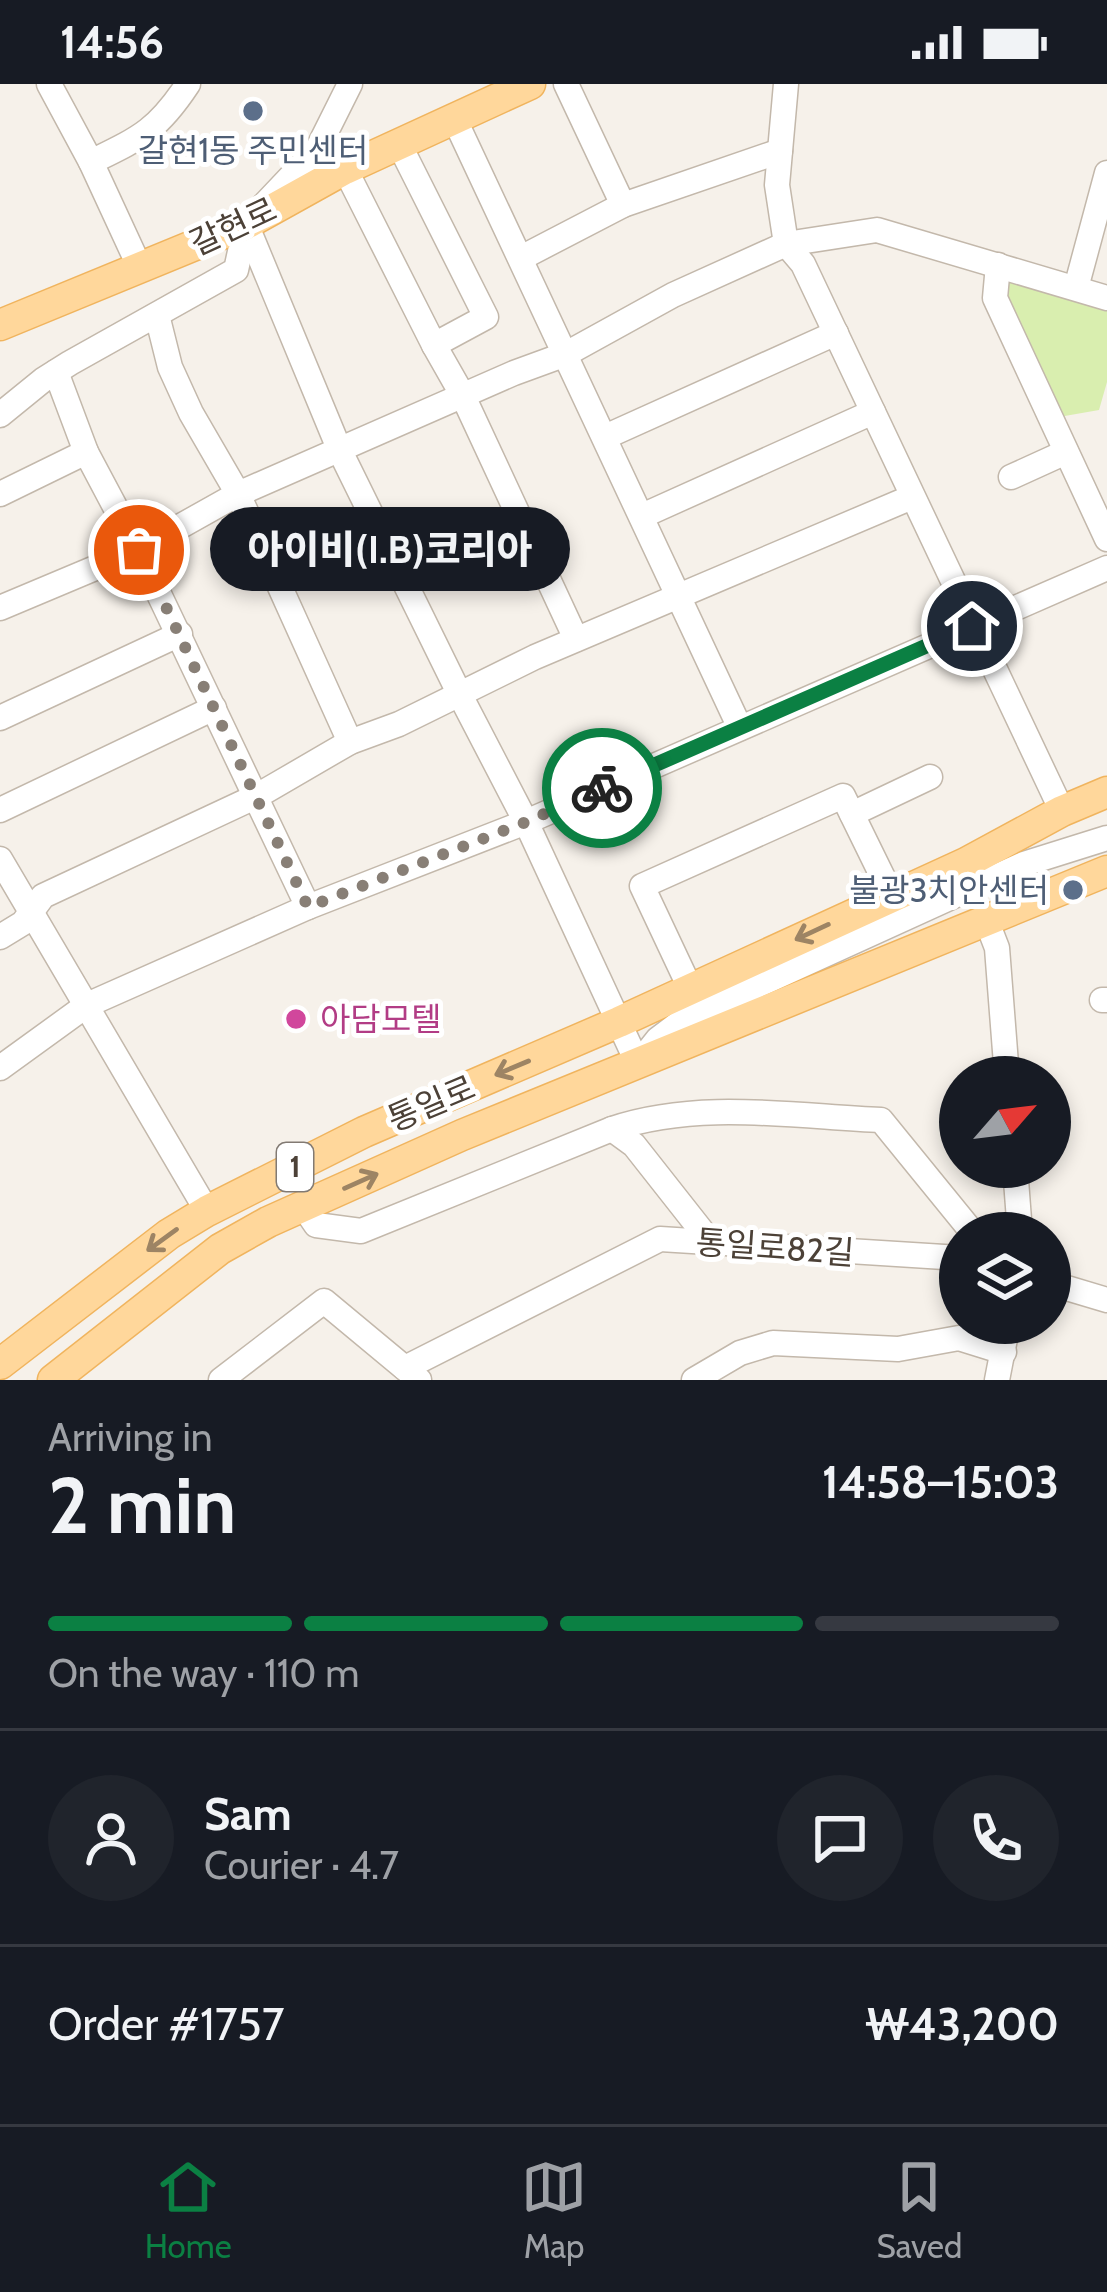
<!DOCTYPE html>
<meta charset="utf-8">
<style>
:root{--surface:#171b24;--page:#20242c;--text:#f1f3f6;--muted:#9ea1a6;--line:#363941;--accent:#0b8043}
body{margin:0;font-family:Cabin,"Noto Sans KR",sans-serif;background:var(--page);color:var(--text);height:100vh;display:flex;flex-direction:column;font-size:45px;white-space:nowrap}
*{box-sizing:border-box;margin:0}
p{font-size:39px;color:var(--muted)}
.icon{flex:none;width:66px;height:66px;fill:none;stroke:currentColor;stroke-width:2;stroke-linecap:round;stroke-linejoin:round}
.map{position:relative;height:1296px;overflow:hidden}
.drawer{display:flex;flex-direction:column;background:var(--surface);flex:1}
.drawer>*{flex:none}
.needle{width:78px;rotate:62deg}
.controls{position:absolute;left:939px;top:972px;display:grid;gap:24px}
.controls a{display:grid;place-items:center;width:132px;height:132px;border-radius:50%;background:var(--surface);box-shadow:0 6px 18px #0003;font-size:60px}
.pin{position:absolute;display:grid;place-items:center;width:102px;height:102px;color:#fff;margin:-51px;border:6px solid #fff;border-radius:50%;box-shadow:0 3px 12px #0007}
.courier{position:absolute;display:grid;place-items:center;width:120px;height:120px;margin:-60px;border:9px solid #0b8043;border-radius:50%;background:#fff;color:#222;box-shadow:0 3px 15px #0007}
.bubble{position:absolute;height:84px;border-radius:42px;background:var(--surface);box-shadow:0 6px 18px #0003;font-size:39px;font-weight:800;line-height:84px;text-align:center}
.overview em{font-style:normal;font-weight:800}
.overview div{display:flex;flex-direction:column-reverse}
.overview{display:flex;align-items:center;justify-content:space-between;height:204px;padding:0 48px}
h1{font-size:78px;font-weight:800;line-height:90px}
.bar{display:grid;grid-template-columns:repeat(4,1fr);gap:18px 12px;align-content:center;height:144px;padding:0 48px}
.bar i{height:15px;border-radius:9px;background:var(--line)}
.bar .current{background:var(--accent)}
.bar p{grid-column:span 4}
.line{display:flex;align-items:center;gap:30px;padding:0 48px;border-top:3px solid var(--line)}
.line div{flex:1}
.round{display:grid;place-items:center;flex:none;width:126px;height:126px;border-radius:63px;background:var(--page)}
.status{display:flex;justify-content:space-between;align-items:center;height:84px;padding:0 60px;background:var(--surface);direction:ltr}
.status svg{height:33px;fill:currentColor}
.tab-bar{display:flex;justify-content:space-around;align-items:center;height:168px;border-top:3px solid var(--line);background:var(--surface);font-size:33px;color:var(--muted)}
.tab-bar a{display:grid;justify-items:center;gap:6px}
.tab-bar .current{color:var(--accent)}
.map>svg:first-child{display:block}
</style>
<div class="status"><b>14:56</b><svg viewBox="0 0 49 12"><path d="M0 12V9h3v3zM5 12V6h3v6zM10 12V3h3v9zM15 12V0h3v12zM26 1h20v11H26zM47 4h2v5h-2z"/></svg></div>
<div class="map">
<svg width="1107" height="1296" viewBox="0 0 1107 1296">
<rect width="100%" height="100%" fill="#f6f1ea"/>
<polygon fill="#d9eeaf" points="1007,192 1107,224 1107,298 1099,326 1059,333 1004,215"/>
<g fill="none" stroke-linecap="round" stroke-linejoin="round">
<g stroke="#c3b8ab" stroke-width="27">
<g id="minor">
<polyline points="49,0 91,78 140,184"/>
<polyline points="566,0 623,121"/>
<polyline points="786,0 777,101 786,160 803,180 1062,727"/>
<polyline points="454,34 740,644"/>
<polyline points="399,60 486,233 434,261"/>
<path d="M91,78C140,54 157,47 188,0"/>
<polyline points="345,85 434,261 463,312 576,555"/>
<polyline points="246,140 340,367 460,611 526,738 638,980 658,955 686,934 1024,780 1107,754"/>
<polyline points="521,174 623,121 780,67"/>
<polyline points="998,181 995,214 1107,455"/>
<polyline points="1076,204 1107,89"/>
<polyline points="157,231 170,283 191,329 238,410 350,658"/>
<polyline points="56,288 86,368 138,466 308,823"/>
<polyline points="0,331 43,296 70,279 236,186 246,140 318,64 350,0"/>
<polyline points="605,353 836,249"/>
<polyline points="1011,393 1066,368"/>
<polyline points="0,410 86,368"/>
<polyline points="642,432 873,328"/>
<polyline points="0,524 138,466 238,410 514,289 566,270 673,211 786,160 877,146 1107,214"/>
<polyline points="0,634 180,550"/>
<polyline points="0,726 214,624"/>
<polyline points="852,730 930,693"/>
<polyline points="0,775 207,1127"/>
<polyline points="987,838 997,864 1007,993"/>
<polyline points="0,853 23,839 43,812 257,712 350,658 399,640 535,573 912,413"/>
<polyline points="690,904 642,802 843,712 892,812"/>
<polyline points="1102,916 1107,916"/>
<polyline points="0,984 87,921 308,823 526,738 1107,484"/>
<polyline points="612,1045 634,1061 712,1160"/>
<polyline points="1015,1083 1020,1149"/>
<path d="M303,1122L316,1141L361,1147L612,1045C698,1016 792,1032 881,1036L973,1149"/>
<polyline points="1050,1199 1107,1216"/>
<polyline points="405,1284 660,1155 960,1174"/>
<polyline points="221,1296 324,1217 419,1296"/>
<polyline points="694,1296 740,1269 773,1259 898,1265 959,1254 1004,1268"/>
<polyline points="997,1296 1008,1239"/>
</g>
</g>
<g stroke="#f0b45e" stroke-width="33">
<g id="major">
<polyline points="0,241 246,140 345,85 530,0"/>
<polyline points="0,1280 169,1150 207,1127 364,1048 619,938 966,779 1062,727 1107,708"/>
<polyline points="53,1296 220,1165 268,1138 462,1051 1107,787"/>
</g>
</g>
<use href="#minor" stroke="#fff" stroke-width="24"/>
<use href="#major" stroke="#ffd79b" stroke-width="30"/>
</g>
<defs><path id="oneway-shaft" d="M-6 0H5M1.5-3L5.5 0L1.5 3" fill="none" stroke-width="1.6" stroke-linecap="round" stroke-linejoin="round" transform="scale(3)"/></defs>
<g stroke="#9d8464">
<use href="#oneway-shaft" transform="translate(812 848) rotate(155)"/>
<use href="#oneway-shaft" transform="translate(512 984) rotate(157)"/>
<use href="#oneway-shaft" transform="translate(361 1097) rotate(-24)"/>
<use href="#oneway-shaft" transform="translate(162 1156) rotate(144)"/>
</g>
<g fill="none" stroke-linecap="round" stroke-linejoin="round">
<polyline stroke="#887f76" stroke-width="12" stroke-dasharray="0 21.6" points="139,466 308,823 526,738 602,704"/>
<polyline stroke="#0b8043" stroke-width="15" points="602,704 972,542"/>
</g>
<g fill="#5c6f8a" stroke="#fff" stroke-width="4.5">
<circle cx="253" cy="27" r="12"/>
<circle cx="1073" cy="806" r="12"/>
</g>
<circle fill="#d1479c" stroke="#fff" stroke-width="4.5" cx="296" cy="935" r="12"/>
<g text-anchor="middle" stroke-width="10" stroke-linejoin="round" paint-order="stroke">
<rect fill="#fff" stroke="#827a73" stroke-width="3" x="277" y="1059" width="36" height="48" rx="9"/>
<g font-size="30" font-weight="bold" fill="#4c4137">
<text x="295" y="1093">1</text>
</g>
<g font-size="33" fill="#4e5e75" stroke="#fff">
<text x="253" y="78">갈현1동 주민센터</text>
<text x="1049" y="818" text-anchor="end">불광3치안센터</text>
</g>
<g font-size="33" fill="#4c4137" stroke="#fff">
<text transform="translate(233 142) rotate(-25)" y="12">갈현로</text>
<text transform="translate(431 1019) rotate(-23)" y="12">통일로</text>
<text transform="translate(775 1163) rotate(4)" y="12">통일로82길</text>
</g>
<g font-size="33" fill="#b23c85" stroke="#fff" text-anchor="start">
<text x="320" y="947">아담모텔</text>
</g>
</g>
</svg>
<div class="controls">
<a><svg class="needle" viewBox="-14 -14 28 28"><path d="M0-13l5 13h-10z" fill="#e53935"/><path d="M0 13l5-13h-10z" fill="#9ea1a6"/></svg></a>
<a><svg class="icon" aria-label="layers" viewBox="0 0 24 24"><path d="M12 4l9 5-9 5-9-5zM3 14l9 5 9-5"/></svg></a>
</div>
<div class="pin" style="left:139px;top:466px;background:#ea580c"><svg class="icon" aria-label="bag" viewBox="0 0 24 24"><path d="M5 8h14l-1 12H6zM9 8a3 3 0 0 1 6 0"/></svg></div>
<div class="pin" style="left:972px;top:542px;background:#1f2937"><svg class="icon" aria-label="home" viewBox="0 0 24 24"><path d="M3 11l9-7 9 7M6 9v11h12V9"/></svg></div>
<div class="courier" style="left:602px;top:704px"><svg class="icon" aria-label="bike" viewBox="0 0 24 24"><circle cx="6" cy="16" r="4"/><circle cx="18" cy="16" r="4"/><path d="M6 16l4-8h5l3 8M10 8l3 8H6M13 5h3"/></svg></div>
<div class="bubble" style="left:210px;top:423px;width:360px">아이비(I.B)코리아</div>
</div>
<section class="drawer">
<div class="overview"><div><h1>2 min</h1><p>Arriving in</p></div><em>14:58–15:03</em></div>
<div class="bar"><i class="current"></i><i class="current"></i><i class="current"></i><i></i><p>On the way · 110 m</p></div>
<div class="line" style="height:216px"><a class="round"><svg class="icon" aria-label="person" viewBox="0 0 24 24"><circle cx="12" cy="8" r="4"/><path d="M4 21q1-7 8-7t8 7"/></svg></a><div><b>Sam</b><p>Courier · 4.7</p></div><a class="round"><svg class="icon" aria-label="chat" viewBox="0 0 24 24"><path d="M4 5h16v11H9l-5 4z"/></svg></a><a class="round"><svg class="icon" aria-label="phone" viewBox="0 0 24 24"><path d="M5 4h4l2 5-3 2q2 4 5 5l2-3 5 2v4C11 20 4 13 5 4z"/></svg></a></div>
<div class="line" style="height:156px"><div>Order #1757</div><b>₩43,200</b></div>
</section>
<nav class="tab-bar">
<a class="current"><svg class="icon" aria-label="home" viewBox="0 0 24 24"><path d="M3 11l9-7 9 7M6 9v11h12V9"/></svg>Home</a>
<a><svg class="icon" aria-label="map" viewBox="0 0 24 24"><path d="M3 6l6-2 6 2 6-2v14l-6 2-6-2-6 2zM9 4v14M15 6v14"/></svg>Map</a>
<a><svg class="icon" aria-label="saved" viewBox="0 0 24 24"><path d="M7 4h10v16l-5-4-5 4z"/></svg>Saved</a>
</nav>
